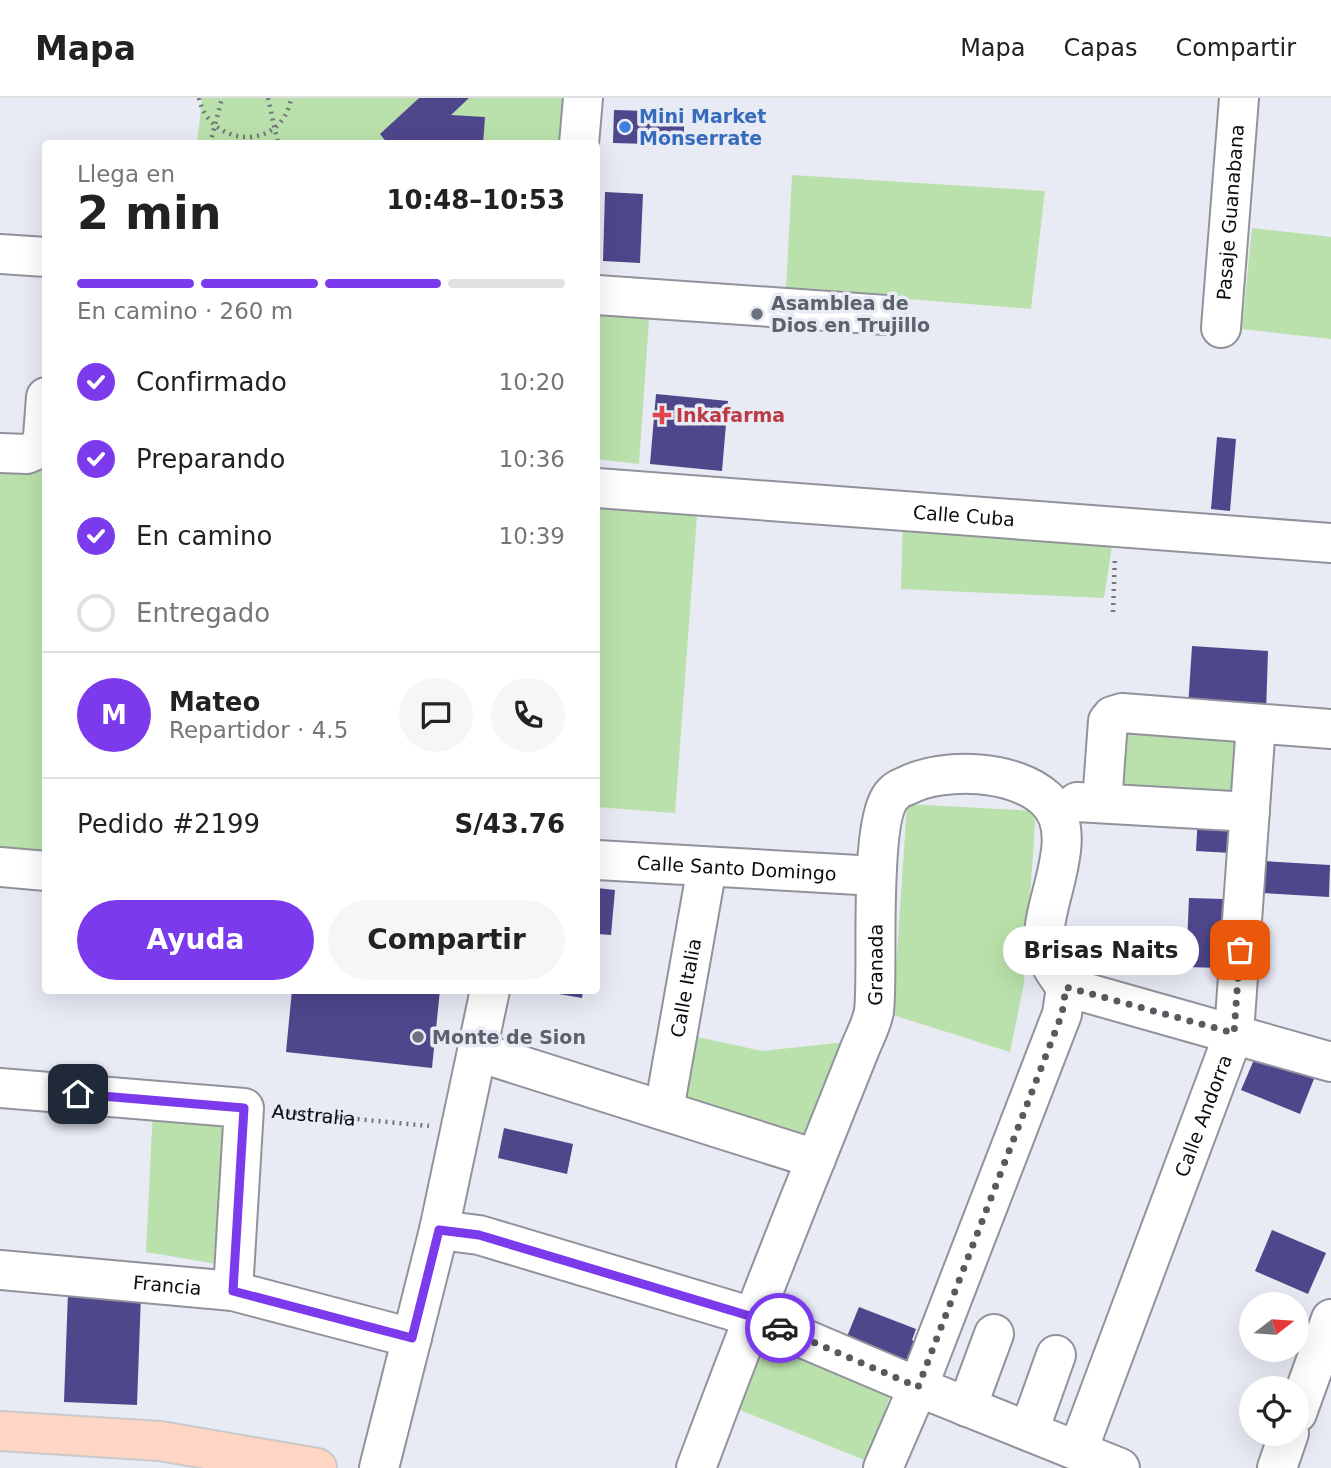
<!DOCTYPE html>
<html lang="es">
<meta charset="utf-8">
<style>
:root{--surface:#fff;--page:#f6f6f6;--text:#222;--muted:#767676;--line:#e0e0e0;--accent:#7c3aed}
body{margin:0;font-family:"DejaVu Sans",sans-serif;background:var(--page);color:var(--text);height:100vh;display:flex;flex-direction:column;font-size:26px;white-space:nowrap}
*{box-sizing:border-box;margin:0}
p{font-size:23px;color:var(--muted)}
.icon{flex:none;width:38px;height:38px;fill:none;stroke:currentColor;stroke-width:2;stroke-linecap:round;stroke-linejoin:round}
.map{position:relative;flex:1;overflow:hidden}
.side{position:absolute;left:42px;top:42px;width:558px;height:854px;display:flex;flex-direction:column;background:var(--surface);border-radius:7px;box-shadow:0 7px 28px #0002}
.side>*{flex:none}
.needle{width:46px;rotate:73deg}
.tools{position:absolute;left:1239px;top:1194px;display:grid;gap:14px}
.tools a{display:grid;place-items:center;width:70px;height:70px;border-radius:50%;background:var(--surface);box-shadow:0 7px 28px #0002;font-size:35px}
.pin{position:absolute;display:grid;place-items:center;width:60px;height:60px;color:#fff;margin:-30px;border-radius:14px;box-shadow:0 4px 10px #0006}
.courier{position:absolute;display:grid;place-items:center;width:70px;height:70px;margin:-35px;border:5px solid #7c3aed;border-radius:50%;background:#fff;color:#222;box-shadow:0 2px 9px #0007}
.bubble{position:absolute;height:49px;border-radius:24px;background:var(--surface);box-shadow:0 7px 28px #0002;font-size:23px;font-weight:800;line-height:49px;text-align:center}
.headline em{font-style:normal;font-weight:800}
.headline div{display:flex;flex-direction:column-reverse}
.headline{display:flex;align-items:center;justify-content:space-between;height:119px;padding:0 35px}
h1{font-size:46px;font-weight:800;line-height:52px}
.bar{display:grid;grid-template-columns:repeat(4,1fr);gap:10px 7px;align-content:center;height:84px;padding:0 35px}
.bar i{height:9px;border-radius:5px;background:var(--line)}
.bar .current{background:var(--accent)}
.bar p{grid-column:span 4}
.line{display:flex;align-items:center;gap:18px;padding:0 35px;border-top:2px solid var(--line)}
.line div{flex:1}
.round{display:grid;place-items:center;flex:none;width:74px;height:74px;border-radius:37px;background:var(--page)}
ol{padding:0 35px;list-style:none}
li{display:flex;align-items:center;gap:21px;height:77px}
li p{margin-inline-start:auto}
li .icon{padding:7px;border-radius:50%;background:var(--accent);color:#fff;stroke-width:4}
li:last-child{color:var(--muted)}
li i{width:38px;height:38px;border:4px solid var(--line);border-radius:50%}
.button{display:flex;gap:14px;margin-top:auto;padding:14px 35px}
.button a{flex:1;height:80px;border-radius:42px;background:var(--accent);color:#fff;font-size:28px;font-weight:800;line-height:80px;text-align:center}
.button a+a{background:var(--page);color:var(--text)}
header{display:flex;align-items:center;gap:42px;box-sizing:border-box;height:98px;padding:0 35px;background:var(--surface);border-bottom:2px solid var(--line)}
header strong{font-size:33px}
nav{display:flex;gap:38px;margin-inline-start:auto;font-size:24px}
.map>svg:first-child{display:block}
</style>
<header>
<strong>Mapa</strong>
<nav><a>Mapa</a><a>Capas</a><a>Compartir</a></nav>
</header>
<div class="map">
<svg width="1331" height="1370" viewBox="0 0 1331 1370">
<rect width="100%" height="100%" fill="#e8eaf4"/>
<g fill="#bae1ab">
<polygon points="202,0 571,0 567,45 197,46"/>
<polygon points="792,77 1045,93 1031,211 786,191"/>
<polygon points="1252,130 1331,139 1331,241 1242,231"/>
<polygon points="597,203 650,208 639,366 597,361"/>
<polygon points="0,367 45,367 45,757 0,753"/>
<polygon points="597,396 698,404 675,715 597,709"/>
<polygon points="903,416 1115,429 1104,500 901,491"/>
<polygon points="1125,626 1238,634 1233,698 1118,685"/>
<polygon points="907,706 1036,713 1024,885 1010,954 893,917"/>
<polygon points="698,939 762,953 855,943 805,1043 681,1007 691,959"/>
<polygon points="153,1011 226,1014 217,1166 146,1154"/>
<polygon points="772,1232 897,1279 867,1363 735,1310"/>
</g>
<g fill="#4f478c">
<polygon points="419,0 469,0 451,17 485,19 483,46 388,46 380,36"/>
<polygon points="614,12 684,14 684,47 613,45"/>
<polygon points="605,94 643,96 640,165 603,163"/>
<polygon points="656,296 728,303 722,373 650,366"/>
<polygon points="1217,339 1236,341 1230,413 1211,411"/>
<polygon points="1192,548 1268,553 1266,615 1188,610"/>
<polygon points="1198,716 1233,717 1231,755 1196,753"/>
<polygon points="1263,763 1330,767 1329,799 1262,795"/>
<polygon points="597,790 615,792 611,837 597,836"/>
<polygon points="1189,800 1224,801 1221,870 1186,869"/>
<polygon points="292,892 440,892 432,970 286,954"/>
<polygon points="536,892 583,892 582,900"/>
<polygon points="1256,957 1314,981 1300,1016 1241,992"/>
<polygon points="504,1030 573,1046 567,1076 498,1060"/>
<polygon points="1272,1132 1326,1155 1308,1196 1255,1173"/>
<polygon points="68,1194 141,1196 137,1307 64,1304"/>
<polygon points="859,1209 916,1231 912,1242 920,1246 912,1267 846,1241"/>
</g>
<g fill="none" stroke-linecap="round" stroke-linejoin="round">
<g stroke="#91929c" stroke-width="42">
<g id="minor">
<polyline points="579,46 583,0"/>
<polyline points="0,156 46,159"/>
<polyline points="597,197 886,217"/>
<path id="s2" d="M1221,230L1239,0"/>
<polyline points="0,355 27,356 38,351 43,339 46,299"/>
<path id="s3" d="M597,390L1331,445"/>
<polyline points="1077,704 1250,714"/>
<polyline points="1102,705 1108,623 1112,618 1122,615 1331,631"/>
<path id="s4" d="M597,762L876,778"/>
<polyline points="0,769 46,773"/>
<polyline points="1066,889 1331,964"/>
<polyline points="478,954 816,1061"/>
<polyline points="0,990 244,1010 233,1193"/>
<path id="s5" d="M664,1012L707,769"/>
<polyline points="439,1132 479,1137 753,1219 918,1289 1120,1370"/>
<path id="s6" d="M0,1172L233,1193L412,1240"/>
<polyline points="967,1309 994,1236"/>
<polyline points="1297,1315 1331,1221"/>
<polyline points="1029,1333 1056,1257"/>
<path id="s7" d="M1078,1352L1234,935L1256,626"/>
<polyline points="379,1370 439,1132 490,892"/>
<path id="s8" d="M696,1370C737,1260 779,1152 823,1043C835,1013 847,983 859,953C864,940 872,926 874,913C879,873 867,719 894,695C897,691 904,689 908,687C945,669 1015,672 1046,701C1083,735 1043,801 1044,841C1044,859 1055,875 1066,889"/>
<polyline points="883,1370 918,1289 1062,916 1066,889"/>
<polyline points="1277,1370 1289,1335"/>
</g>
</g>
<g stroke="#c9caca" stroke-width="42">
<polyline id="major" points="0,1333 160,1343 317,1370"/>
</g>
<g stroke="#74767c" stroke-width="4.5" stroke-dasharray="2 5" stroke-linecap="butt">
<path d="M199,0C209,49 282,55 291,0"/>
<polyline points="268,0 278,46"/>
<polyline points="210,46 222,0"/>
<polyline points="1113,514 1115,458"/>
<path id="s1" d="M274,1013L429,1028"/>
</g>
<use href="#minor" stroke="#fff" stroke-width="38"/>
<use href="#major" stroke="#ffd5c4" stroke-width="38"/>
</g>
<g fill="none" stroke-linecap="round" stroke-linejoin="round">
<polyline stroke="#585a5f" stroke-width="7" stroke-dasharray="0 12.6" points="780,1230 918,1289 1062,916 1066,889 1234,935 1240,852"/>
<polyline stroke="#7c3aed" stroke-width="9" points="78,996 244,1010 233,1193 412,1240 439,1132 479,1137 753,1219 780,1230"/>
</g>
<circle fill="#3f7fe0" stroke="#e8eaf4" stroke-width="2.5" cx="625" cy="29" r="7"/>
<g fill="#6b7280" stroke="#e8eaf4" stroke-width="2.5">
<circle cx="757" cy="216" r="7"/>
<circle cx="418" cy="939" r="7"/>
</g>
<path fill="#e0444e" stroke="#e8eaf4" stroke-width="2.5" d="M658.5 306.5h7v7h7v7h-7v7h-7v-7h-7v-7h7z"/>
<g text-anchor="middle" stroke-width="7" stroke-linejoin="round" paint-order="stroke">
<g font-size="19" font-weight="bold" fill="#366cbe" stroke="#e8eaf4" text-anchor="start">
<text x="639" y="25">Mini Market<tspan x="639" dy="22">Monserrate</tspan></text>
</g>
<g font-size="19" fill="#0b0c0f" stroke="#e8eaf4">
<text dy="7" stroke="none"><textPath href="#s2" startOffset="116">Pasaje Guanabana</textPath></text>
<text dy="7" stroke="none"><textPath href="#s3" startOffset="368">Calle Cuba</textPath></text>
<text dy="7" stroke="none"><textPath href="#s4" startOffset="140">Calle Santo Domingo</textPath></text>
<text dy="7" stroke="none"><textPath href="#s8" startOffset="537">Granada</textPath></text>
<text dy="7" stroke="none"><textPath href="#s5" startOffset="124">Calle Italia</textPath></text>
<text dy="7" stroke="none"><textPath href="#s1" startOffset="40">Australia</textPath></text>
<text dy="7" stroke="none"><textPath href="#s7" startOffset="357">Calle Andorra</textPath></text>
<text dy="7" stroke="none"><textPath href="#s6" startOffset="168">Francia</textPath></text>
</g>
<g font-size="19" font-weight="bold" fill="#5b616d" stroke="#e8eaf4" text-anchor="start">
<text x="771" y="212">Asamblea de<tspan x="771" dy="22">Dios en Trujillo</tspan></text>
<text x="432" y="946">Monte de Sion</text>
</g>
<g font-size="19" font-weight="bold" fill="#be3a42" stroke="#e8eaf4" text-anchor="start">
<text x="676" y="324">Inkafarma</text>
</g>
</g>
</svg>
<div class="tools">
<a><svg class="needle" viewBox="-14 -14 28 28"><path d="M0-13l5 13h-10z" fill="#e53935"/><path d="M0 13l5-13h-10z" fill="#767676"/></svg></a>
<a><svg class="icon" aria-label="locate" viewBox="0 0 24 24"><circle cx="12" cy="12" r="6"/><path d="M12 2v4M12 18v4M2 12h4M18 12h4"/></svg></a>
</div>
<div class="pin" style="left:1240px;top:852px;background:#ea580c"><svg class="icon" aria-label="bag" viewBox="0 0 24 24"><path d="M5 8h14l-1 12H6zM9 8a3 3 0 0 1 6 0"/></svg></div>
<div class="pin" style="left:78px;top:996px;background:#1f2937"><svg class="icon" aria-label="home" viewBox="0 0 24 24"><path d="M3 11l9-7 9 7M6 9v11h12V9"/></svg></div>
<div class="courier" style="left:780px;top:1230px"><svg class="icon" aria-label="car" viewBox="0 0 24 24"><path d="M5 17H2v-5l4-1 3-4h7l3 4 3 1v5h-3M9 17h6M6 11h13"/><circle cx="7" cy="17" r="2"/><circle cx="17" cy="17" r="2"/></svg></div>
<div class="bubble" style="left:1003px;top:828px;width:196px">Brisas Naits</div>
<section class="side">
<div class="headline"><div><h1>2 min</h1><p>Llega en</p></div><em>10:48–10:53</em></div>
<div class="bar"><i class="current"></i><i class="current"></i><i class="current"></i><i></i><p>En camino · 260 m</p></div>
<ol>
<li><svg class="icon" aria-label="check" viewBox="0 0 24 24"><path d="M5 12l5 5 9-10"/></svg>Confirmado<p>10:20</p></li>
<li><svg class="icon" aria-label="check" viewBox="0 0 24 24"><path d="M5 12l5 5 9-10"/></svg>Preparando<p>10:36</p></li>
<li><svg class="icon" aria-label="check" viewBox="0 0 24 24"><path d="M5 12l5 5 9-10"/></svg>En camino<p>10:39</p></li>
<li><i></i>Entregado</li>
</ol>
<div class="line" style="height:126px"><b class="round" style="background:var(--accent);color:#fff">M</b><div><b>Mateo</b><p>Repartidor · 4.5</p></div><a class="round"><svg class="icon" aria-label="chat" viewBox="0 0 24 24"><path d="M4 5h16v11H9l-5 4z"/></svg></a><a class="round"><svg class="icon" aria-label="phone" viewBox="0 0 24 24"><path d="M5 4h4l2 5-3 2q2 4 5 5l2-3 5 2v4C11 20 4 13 5 4z"/></svg></a></div>
<div class="line" style="height:91px"><div>Pedido #2199</div><b>S/43.76</b></div>
<div class="button"><a>Ayuda</a><a>Compartir</a></div>
</section>
</div>
